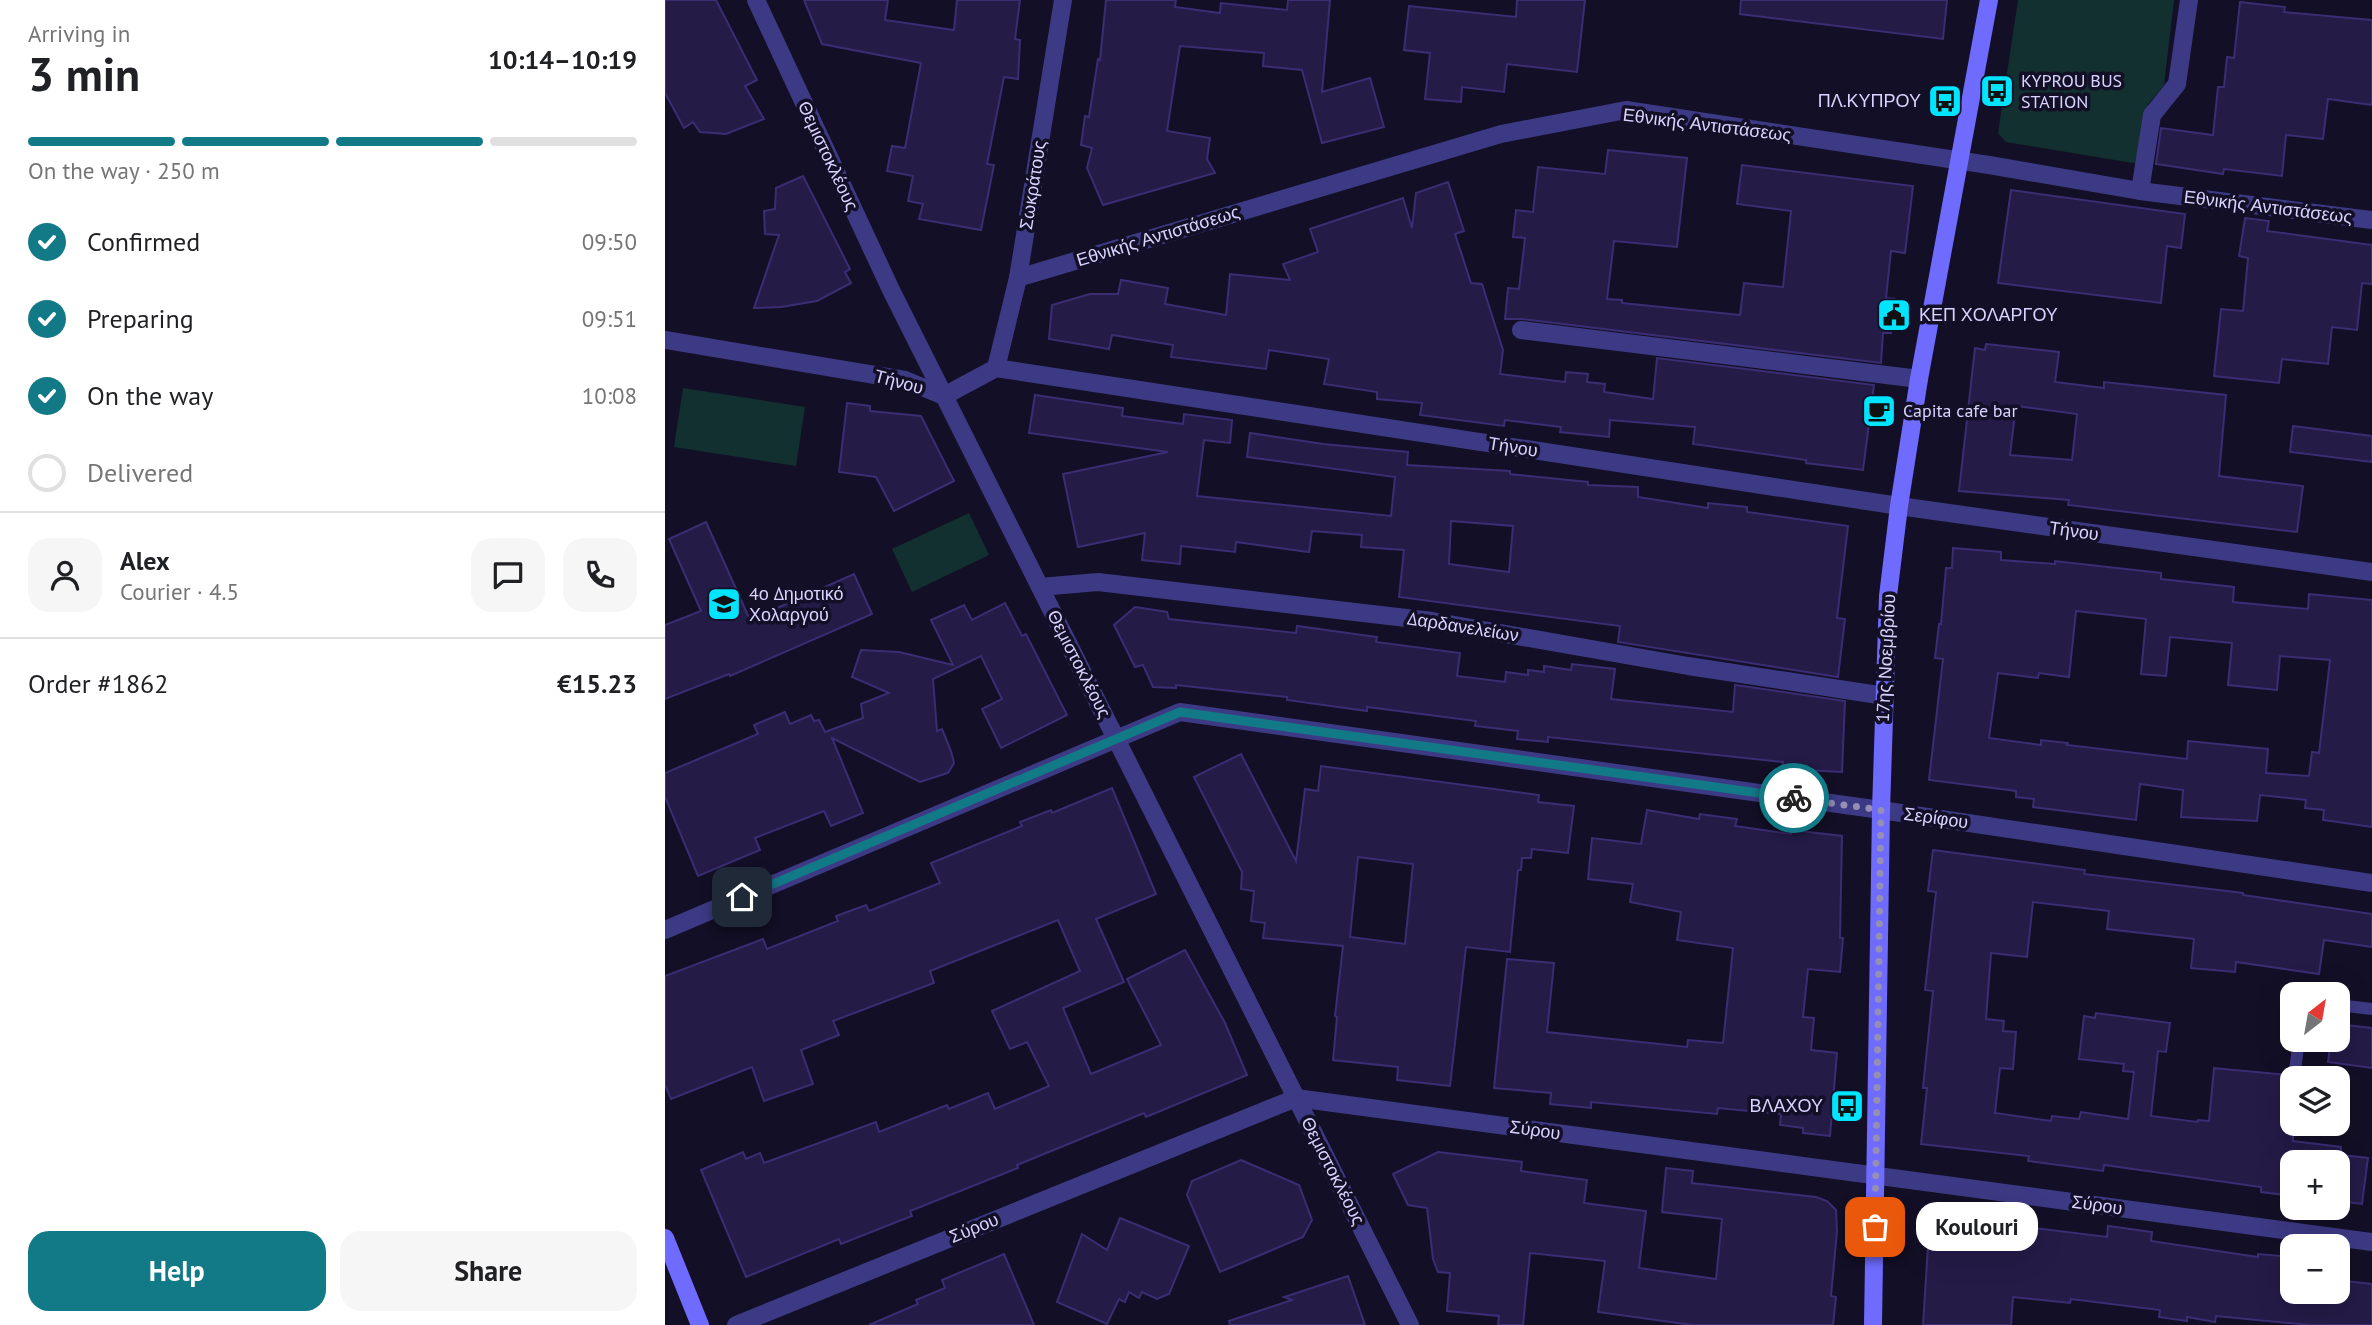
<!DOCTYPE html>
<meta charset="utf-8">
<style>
:root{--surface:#fff;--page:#f6f6f6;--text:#202124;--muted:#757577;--line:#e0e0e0;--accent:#127987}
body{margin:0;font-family:"PT Sans",sans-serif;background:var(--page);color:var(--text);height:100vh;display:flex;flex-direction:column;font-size:26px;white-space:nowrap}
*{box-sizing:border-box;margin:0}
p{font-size:23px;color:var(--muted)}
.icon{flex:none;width:38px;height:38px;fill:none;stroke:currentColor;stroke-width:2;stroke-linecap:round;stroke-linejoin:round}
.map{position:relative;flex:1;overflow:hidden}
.side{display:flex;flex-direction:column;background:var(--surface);width:665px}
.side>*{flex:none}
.needle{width:46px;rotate:31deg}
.controls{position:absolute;left:1615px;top:982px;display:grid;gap:14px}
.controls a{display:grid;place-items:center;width:70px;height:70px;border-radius:14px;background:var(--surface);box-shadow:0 7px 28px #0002;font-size:35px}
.pin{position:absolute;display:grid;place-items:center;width:60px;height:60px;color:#fff;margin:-30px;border-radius:14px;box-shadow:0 4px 10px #0006}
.courier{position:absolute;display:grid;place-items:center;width:70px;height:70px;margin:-35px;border:5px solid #127987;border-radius:50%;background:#fff;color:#222;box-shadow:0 2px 9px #0007}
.bubble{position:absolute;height:49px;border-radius:21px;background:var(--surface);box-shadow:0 7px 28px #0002;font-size:23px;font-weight:700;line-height:49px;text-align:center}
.overview em{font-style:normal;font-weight:700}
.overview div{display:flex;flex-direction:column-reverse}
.overview{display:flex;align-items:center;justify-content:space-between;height:119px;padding:0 28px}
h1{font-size:46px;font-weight:700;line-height:52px}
.bar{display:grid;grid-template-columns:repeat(4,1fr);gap:10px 7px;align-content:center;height:84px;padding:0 28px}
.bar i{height:9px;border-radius:5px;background:var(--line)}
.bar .current{background:var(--accent)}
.bar p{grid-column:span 4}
.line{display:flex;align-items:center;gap:18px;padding:0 28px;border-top:2px solid var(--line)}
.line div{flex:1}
.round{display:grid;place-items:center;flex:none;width:74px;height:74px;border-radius:21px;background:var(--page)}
ol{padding:0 28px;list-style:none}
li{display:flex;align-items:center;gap:21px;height:77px}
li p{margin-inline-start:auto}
li .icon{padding:7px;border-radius:50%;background:var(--accent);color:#fff;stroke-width:4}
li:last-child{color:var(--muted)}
li i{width:38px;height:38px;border:4px solid var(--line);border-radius:50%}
.button{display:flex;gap:14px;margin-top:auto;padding:14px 28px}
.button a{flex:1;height:80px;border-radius:21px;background:var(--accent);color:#fff;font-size:28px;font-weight:700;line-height:80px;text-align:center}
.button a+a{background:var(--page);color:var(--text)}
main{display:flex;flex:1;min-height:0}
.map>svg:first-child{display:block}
</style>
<main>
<section class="side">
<div class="overview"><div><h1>3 min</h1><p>Arriving in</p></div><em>10:14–10:19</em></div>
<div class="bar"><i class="current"></i><i class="current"></i><i class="current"></i><i></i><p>On the way · 250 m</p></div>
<ol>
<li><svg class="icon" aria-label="check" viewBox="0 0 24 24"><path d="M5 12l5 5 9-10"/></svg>Confirmed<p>09:50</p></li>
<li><svg class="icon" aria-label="check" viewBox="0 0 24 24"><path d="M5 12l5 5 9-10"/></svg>Preparing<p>09:51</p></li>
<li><svg class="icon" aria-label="check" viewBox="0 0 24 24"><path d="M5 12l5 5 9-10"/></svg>On the way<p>10:08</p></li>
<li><i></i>Delivered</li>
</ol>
<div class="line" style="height:126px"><a class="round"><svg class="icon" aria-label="person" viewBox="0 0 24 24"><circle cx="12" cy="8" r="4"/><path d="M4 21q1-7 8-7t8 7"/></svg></a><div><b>Alex</b><p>Courier · 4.5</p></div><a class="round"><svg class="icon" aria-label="chat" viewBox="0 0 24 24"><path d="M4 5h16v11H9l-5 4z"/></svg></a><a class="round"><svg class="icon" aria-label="phone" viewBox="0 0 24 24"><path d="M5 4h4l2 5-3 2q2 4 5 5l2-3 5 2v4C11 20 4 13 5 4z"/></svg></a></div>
<div class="line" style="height:91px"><div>Order #1862</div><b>€15.23</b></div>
<div class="button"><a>Help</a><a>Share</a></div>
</section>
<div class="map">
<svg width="1707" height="1325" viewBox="0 0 1707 1325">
<rect width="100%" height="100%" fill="#130f26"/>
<g fill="#12302f">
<polygon points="1353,0 1509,0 1499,85 1483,104 1474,164 1341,142 1333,133"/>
<polygon points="18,388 140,407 131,466 9,447"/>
<polygon points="304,513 324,555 247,592 227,549"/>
</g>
<g fill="#241b47" stroke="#3b2d73" stroke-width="2" fill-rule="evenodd">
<polygon points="0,0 51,0 92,80 80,86 99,119 61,134 35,132 28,122 19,128 0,93"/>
<polygon points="139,0 223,0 220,20 289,30 292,0 355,0 350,39 355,40 353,79 339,77 322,164 329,165 316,230 254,219 258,204 243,201 248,176 222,171 227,146 240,148 256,63 157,44"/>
<polygon points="441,0 511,0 510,7 555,13 556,3 622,10 623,0 665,0 657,92 705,78 719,127 657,143 637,70 598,66 599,53 515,46 502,131 545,138 542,159 550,173 438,205 422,168 427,148 416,145 420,116 424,117 433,59 435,60"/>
<polygon points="852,0 920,0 912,72 842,64 839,92 797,87 796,102 760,99 765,53 739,50 744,6 851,17"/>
<polygon points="1076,0 1282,0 1278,39 1075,14"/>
<polygon points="1575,2 1620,7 1619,12 1707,20 1707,105 1663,99 1658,139 1621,135 1617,176 1559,169 1558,174 1491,164 1496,128 1548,135 1553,87 1559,87 1562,57 1569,58"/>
<polygon points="943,150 1022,158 1012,247 949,241 942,299 957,300 957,303 1075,315 1079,283 1118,287 1126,211 1072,204 1077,165 1248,186 1240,253 1226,251 1221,298 1230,299 1226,333 1218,333 1216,363 857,319 840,319 843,288 854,289 860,238 848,237 851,210 868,212 873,167 940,174"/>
<polygon points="138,176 185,269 180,272 186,283 152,301 116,307 89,308 114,235 100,234 99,211 110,209 111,188"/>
<polygon points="783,182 799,231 790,234 806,283 817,284 838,350 835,374 900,382 901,372 923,374 922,382 940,384 939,392 988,399 992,358 1209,385 1198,470 1141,463 1141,460 1028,444 1030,427 945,420 944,437 895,432 896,427 840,420 839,426 755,415 757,403 712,399 712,392 659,384 664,359 604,350 601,369 506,357 508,345 447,335 444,349 384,339 387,305 425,294 453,294 456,280 503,288 500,304 561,315 565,274 625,280 618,264 653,252 645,229 738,198 747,228 751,193"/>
<polygon points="1346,190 1520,214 1516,248 1502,246 1496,303 1333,283"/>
<polygon points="1580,218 1604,221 1602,231 1707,245 1707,284 1697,283 1692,330 1667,327 1663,364 1617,359 1614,383 1549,376 1556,309 1578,311 1583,258 1574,256"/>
<path d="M1321,344L1394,352L1390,382L1439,388V382L1561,395L1554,476L1638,486L1632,532L1403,505L1404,500L1294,491L1310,348L1320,350ZM1351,406L1412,414L1407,460L1345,455Z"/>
<path d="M370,395L458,408L457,416L518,424L519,414L567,420L565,443L539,440L532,496L726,516L730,477L582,457L585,433L658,444L743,452L742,465L845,471V474L923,482V485L973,487V497L1043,508V503L1082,507V512L1183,526L1172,618L1180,619L1173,677L953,642L955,626L734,597L739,550L696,547L697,535L647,531L644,552L571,542L570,552L516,546L515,564L477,560L480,533L413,547L398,474L503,452L364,433ZM786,521L848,526L844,572L784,564Z"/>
<polygon points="182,403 205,406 205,411 256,416 289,481 229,511 211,477 174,472"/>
<polygon points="1628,426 1707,436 1707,462 1625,452"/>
<polygon points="41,522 85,620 189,574 207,614 65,676 64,674 0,699 0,625 36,611 4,539"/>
<path d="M1288,548L1336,552V560L1390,564V561L1496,573V579L1569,587L1568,602L1643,609L1644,594L1707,600V827L1658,820L1659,810L1640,808L1641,800L1595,795L1592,821L1516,817L1518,790L1475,784L1471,820L1368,807L1369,799L1351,797V791L1264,780L1278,659L1270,658L1274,624H1276L1281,568H1287ZM1411,611L1481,619L1476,674L1501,676L1505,637L1567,643L1563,685L1612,690L1615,656L1665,660L1654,753L1647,752L1644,776L1601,773L1603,749L1523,741L1522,759L1402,745L1403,743L1376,740V745L1324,738L1333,673L1373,678L1374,673L1404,677Z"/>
<polygon points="340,603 357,636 361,634 402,715 336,748 317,709 337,699 316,656 268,679 272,731 277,729 286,751 289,763 283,773 255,782 167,738 198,813 166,826 159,811 90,838 95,850 33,876 0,797 0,773 93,734 89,725 120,712 125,724 146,715 149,721 154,720 160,732 198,718 196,704 224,693 187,677 196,650 234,652 288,665 266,620 299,605 307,620"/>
<polygon points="470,607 502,612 504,619 631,633 632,626 712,637 711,642 795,653 792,676 840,682 841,672 863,675 863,670 879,672 879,666 906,670 907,664 950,669 946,699 1068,712 1070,685 1180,701 1177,772 1117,769 1118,762 883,737 883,742 852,739 853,731 810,726 811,721 702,707 702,711 622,700 622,697 511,685 511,688 488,687 478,665 470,667 449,625"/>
<path d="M576,754L631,861L640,789L653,791L656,766L874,795L873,802L909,806L903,853L867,849L866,858H857L856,870H853L845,952L801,947L785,1086L732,1080L733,1067L668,1060L672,1017L670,1016L678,946L598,938L600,923L586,921L589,891L576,889L577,872L529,777ZM693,857L748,864L740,944L685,937Z"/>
<polygon points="447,788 491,894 431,919 459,982 398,1008 426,1074 496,1045 462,979 520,950 560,1023 582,1075 481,1117 479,1113 352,1165 353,1168 245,1211 247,1216 176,1244 174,1239 81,1277 36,1170 78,1152 81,1159 95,1153 99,1163 211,1122 214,1132 282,1105 284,1109 323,1093 330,1109 384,1086 362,1042 345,1049 327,1011 415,971 393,920 265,971 269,983 168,1021 174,1035 136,1050 148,1084 99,1101 87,1067 6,1099 0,1085 0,976 98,939 102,949 173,921 171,916 201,905 204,911 275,883 266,863 357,826 355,822 386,810 387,813"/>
<polygon points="982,810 1034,819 1035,814 1072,819 1070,826 1126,834 1127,830 1177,836 1175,938 1178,938 1175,972 1143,969 1138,1017 1149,1018 1146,1050 1172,1053 1165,1136 1138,1133 1138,1128 1115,1125 1116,1114 1053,1108 1052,1114 926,1102 926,1108 885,1104 886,1093 829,1088 842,959 889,963 882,1032 1022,1047 1023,1040 1058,1043 1068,948 1012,940 1016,912 965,902 968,884 923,879 927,838 976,844"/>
<polygon points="1268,850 1420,870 1419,874 1578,893 1578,895 1707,914 1707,947 1659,940 1654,974 1571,962 1570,972 1526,968 1529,939 1442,929 1444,911 1368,902 1362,957 1326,953 1321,1019 1339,1021 1338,1031 1351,1032 1348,1069 1335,1068 1330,1113 1386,1121 1387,1116 1414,1119 1416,1112 1463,1119 1469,1072 1458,1071 1459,1064 1414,1059 1419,1016 1430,1018 1431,1013 1505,1023 1501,1052 1493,1051 1486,1116 1532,1122 1533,1120 1544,1121 1549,1068 1623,1075 1628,1078 1628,1141 1676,1147 1676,1155 1703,1158 1697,1204 1673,1201 1673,1162 1628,1162 1628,1196 1596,1192 1596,1187 1439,1165 1438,1171 1363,1161 1364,1156 1256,1144 1262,1088 1258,1088 1268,991 1260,990 1271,892 1263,891"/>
<polygon points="1673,1024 1707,1028 1707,1068 1663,1062 1666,1040 1673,1040"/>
<polygon points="773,1152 857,1162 856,1171 922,1180 919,1203 981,1211 974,1268 1051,1279 1057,1219 997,1212 1001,1168 1028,1171 1027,1183 1151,1197 1162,1201 1171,1210 1172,1231 1166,1296 1171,1297 1168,1325 1027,1325 933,1312 940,1261 865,1253 858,1325 833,1325 834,1316 782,1311 785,1273 773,1272 768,1259 762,1208 743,1205 728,1174"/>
<polygon points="576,1160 634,1185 647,1220 638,1237 555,1272 522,1195 527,1181"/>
<polygon points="1264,1215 1442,1237 1443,1226 1487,1232 1486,1241 1593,1257 1593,1254 1628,1257 1628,1292 1673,1292 1673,1280 1707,1284 1707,1325 1645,1325 1551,1316 1550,1322 1522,1317 1522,1321 1494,1317 1495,1310 1406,1299 1405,1303 1348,1297 1346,1325 1258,1325 1263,1246 1260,1246"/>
<polygon points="455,1218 524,1246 504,1294 492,1299 477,1292 474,1298 464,1292 460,1302 454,1299 442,1324 392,1302 417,1234 442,1250"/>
<polygon points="339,1254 369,1325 204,1325 253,1304 251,1300 280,1288 277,1280"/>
<polygon points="683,1276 700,1325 565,1325 564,1321 627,1300 619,1297"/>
</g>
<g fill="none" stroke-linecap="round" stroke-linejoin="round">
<g stroke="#3d3a85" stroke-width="12">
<polyline points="1673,1005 1707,1009"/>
<polyline points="1630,1070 1634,1040"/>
</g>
<g stroke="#3d3a85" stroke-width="18">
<polyline points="91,0 226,290 745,1325"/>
<polyline points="1475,191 1487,115 1512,84 1524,0"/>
<polyline points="353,278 836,134 961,110 1324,165 1475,191 1707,220"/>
<polyline points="856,330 1254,379"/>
<polyline points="0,340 240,380 279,396 331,368 1234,506 1707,572"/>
<polyline points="331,368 353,278 398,0"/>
<polyline points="375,587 433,582 767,621 1023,666 1220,696"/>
<polyline points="0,930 515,712 1216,810 1707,883"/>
<polyline points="71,1325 631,1098 1707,1242"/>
</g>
<g stroke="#6f6bff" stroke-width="18">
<polyline points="0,1238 35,1325"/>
<polyline points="1208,1325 1216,810 1223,596 1234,506 1254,379 1324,0"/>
</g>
</g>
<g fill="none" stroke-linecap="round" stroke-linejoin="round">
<polyline stroke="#948fb3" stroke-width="7" stroke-dasharray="0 12.6" points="1129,798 1216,810 1210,1227"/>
<polyline stroke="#127987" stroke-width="9" points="77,897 515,712 1129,798"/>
</g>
<defs>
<g id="bus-square" transform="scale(1.75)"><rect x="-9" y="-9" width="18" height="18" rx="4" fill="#00e5ff" stroke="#130f26"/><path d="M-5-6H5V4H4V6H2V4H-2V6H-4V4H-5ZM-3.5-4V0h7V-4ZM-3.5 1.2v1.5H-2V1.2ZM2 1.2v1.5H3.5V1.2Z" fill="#111"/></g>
<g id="civic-square" transform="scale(1.75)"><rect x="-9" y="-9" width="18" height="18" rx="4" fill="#00e5ff" stroke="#130f26"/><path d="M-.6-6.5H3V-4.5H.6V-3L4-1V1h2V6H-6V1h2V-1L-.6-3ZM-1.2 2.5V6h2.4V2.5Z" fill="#111"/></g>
<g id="cafe-square" transform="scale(1.75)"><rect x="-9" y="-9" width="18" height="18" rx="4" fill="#00e5ff" stroke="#130f26"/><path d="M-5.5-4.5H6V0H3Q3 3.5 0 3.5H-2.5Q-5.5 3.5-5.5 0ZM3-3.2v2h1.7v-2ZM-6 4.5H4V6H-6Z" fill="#111"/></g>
<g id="school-square" transform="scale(1.75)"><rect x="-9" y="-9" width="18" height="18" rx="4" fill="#00e5ff" stroke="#130f26"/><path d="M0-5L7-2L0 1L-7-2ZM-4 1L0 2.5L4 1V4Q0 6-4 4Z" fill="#111"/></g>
</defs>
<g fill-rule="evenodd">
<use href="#bus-square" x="1332" y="91"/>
<use href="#bus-square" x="1280" y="101"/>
<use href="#civic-square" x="1229" y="315"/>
<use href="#cafe-square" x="1214" y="411"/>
<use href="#school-square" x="59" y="604"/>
<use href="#bus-square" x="1182" y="1106"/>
</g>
<g text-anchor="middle" stroke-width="7" stroke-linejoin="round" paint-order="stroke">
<g font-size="18" fill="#d9d4ff" stroke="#130f26" text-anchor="start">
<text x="1356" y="87">KYPROU BUS<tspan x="1356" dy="21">STATION</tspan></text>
<text x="1256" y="107" text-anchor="end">ΠΛ.ΚΥΠΡΟΥ</text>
<text x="1254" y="321">ΚΕΠ ΧΟΛΑΡΓΟΥ</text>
<text x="1238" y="417">Capita cafe bar</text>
<text x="84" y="600">4ο Δημοτικό<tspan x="84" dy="21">Χολαργού</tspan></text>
<text x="1158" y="1112" text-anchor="end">ΒΛΑΧΟΥ</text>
</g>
<g font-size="18" fill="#d9d4ff" stroke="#130f26">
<text transform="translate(1042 125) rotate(7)" y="6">Εθνικής Αντιστάσεως</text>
<text transform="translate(163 156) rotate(65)" y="6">Θεμιστοκλέους</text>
<text transform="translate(368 185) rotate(-81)" y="6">Σωκράτους</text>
<text transform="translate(1603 207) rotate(7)" y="6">Εθνικής Αντιστάσεως</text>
<text transform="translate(493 236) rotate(-17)" y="6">Εθνικής Αντιστάσεως</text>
<text transform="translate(234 382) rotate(15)" y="6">Τήνου</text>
<text transform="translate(848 447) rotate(9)" y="6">Τήνου</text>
<text transform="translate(1409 531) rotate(8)" y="6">Τήνου</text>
<text transform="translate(798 627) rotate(9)" y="6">Δαρδανελείων</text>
<text transform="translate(1221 658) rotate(-87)" y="6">17ης Νοεμβρίου</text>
<text transform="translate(414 664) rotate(63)" y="6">Θεμιστοκλέους</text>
<text transform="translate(1271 818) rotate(8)" y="6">Σερίφου</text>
<text transform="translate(870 1130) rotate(8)" y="6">Σύρου</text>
<text transform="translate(668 1171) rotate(63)" y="6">Θεμιστοκλέους</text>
<text transform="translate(1432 1205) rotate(8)" y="6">Σύρου</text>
<text transform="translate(309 1228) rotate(-22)" y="6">Σύρου</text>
</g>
</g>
</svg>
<div class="controls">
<a><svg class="needle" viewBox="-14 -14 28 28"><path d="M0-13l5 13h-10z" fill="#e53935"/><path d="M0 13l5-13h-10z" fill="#757577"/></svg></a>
<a><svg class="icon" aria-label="layers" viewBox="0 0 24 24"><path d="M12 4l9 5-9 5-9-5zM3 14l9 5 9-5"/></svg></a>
<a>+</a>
<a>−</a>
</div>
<div class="pin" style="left:1210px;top:1227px;background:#ea580c"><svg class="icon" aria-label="bag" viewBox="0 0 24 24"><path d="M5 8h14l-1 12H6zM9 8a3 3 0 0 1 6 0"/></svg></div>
<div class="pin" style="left:77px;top:897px;background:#1f2937"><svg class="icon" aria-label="home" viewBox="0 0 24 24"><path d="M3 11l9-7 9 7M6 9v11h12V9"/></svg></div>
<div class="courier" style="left:1129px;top:798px"><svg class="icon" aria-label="bike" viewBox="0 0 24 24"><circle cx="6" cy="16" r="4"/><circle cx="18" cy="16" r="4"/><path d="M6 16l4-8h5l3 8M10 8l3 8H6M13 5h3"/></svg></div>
<div class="bubble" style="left:1251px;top:1202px;width:122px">Koulouri</div>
</div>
</main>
